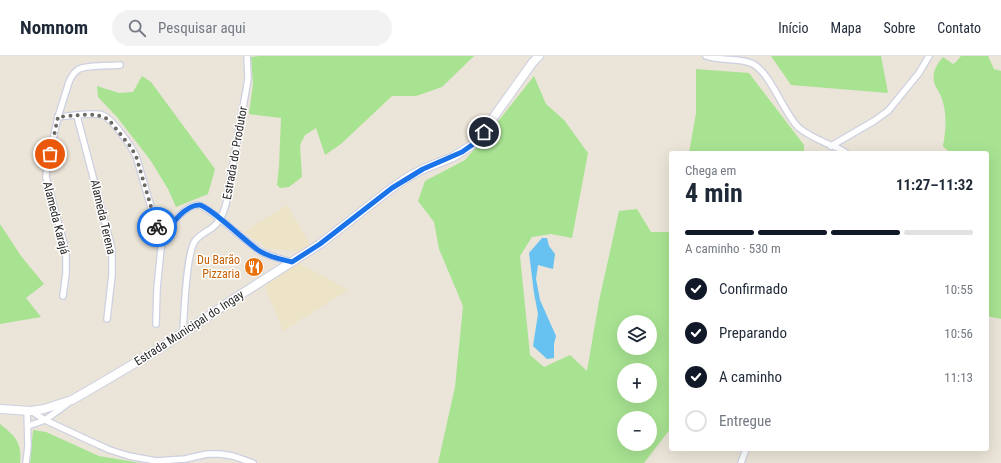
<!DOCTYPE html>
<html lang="pt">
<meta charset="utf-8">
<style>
:root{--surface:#fff;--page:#f2f2f3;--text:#1f2937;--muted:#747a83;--line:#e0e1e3;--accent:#111827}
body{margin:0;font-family:"Roboto Condensed",sans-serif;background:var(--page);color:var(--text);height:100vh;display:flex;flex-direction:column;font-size:15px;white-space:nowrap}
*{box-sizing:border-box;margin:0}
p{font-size:13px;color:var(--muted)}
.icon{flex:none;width:22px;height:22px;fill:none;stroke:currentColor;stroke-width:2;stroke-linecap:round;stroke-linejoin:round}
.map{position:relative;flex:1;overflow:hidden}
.details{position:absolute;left:669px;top:95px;width:320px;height:300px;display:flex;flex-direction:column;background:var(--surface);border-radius:4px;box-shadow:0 4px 16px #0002}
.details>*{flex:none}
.controls{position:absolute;left:617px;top:259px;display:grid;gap:8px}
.controls a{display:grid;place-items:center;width:40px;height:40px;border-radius:50%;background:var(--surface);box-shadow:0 4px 16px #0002;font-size:20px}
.pin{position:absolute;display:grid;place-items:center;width:34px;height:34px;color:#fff;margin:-17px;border:2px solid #fff;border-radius:50%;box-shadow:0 1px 4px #0007}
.courier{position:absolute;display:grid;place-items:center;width:40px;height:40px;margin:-20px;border:3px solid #1a73e8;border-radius:50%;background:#fff;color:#222;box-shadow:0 1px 5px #0007}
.overview em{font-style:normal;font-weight:700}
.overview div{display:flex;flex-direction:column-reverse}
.overview{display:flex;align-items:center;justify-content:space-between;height:68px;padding:0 16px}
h1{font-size:26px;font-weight:700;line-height:30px}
.bar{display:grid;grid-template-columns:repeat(4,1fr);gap:6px 4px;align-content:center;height:48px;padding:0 16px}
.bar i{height:5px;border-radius:3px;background:var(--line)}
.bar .current{background:var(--accent)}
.bar p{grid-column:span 4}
ol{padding:0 16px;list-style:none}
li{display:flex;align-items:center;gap:12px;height:44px}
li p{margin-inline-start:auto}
li .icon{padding:4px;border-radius:50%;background:var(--accent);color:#fff;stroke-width:4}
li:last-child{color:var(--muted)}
li i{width:22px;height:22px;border:2px solid var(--line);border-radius:50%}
header{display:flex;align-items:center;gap:24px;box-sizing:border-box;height:56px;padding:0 20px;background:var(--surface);border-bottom:1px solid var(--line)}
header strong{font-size:19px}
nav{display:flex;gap:22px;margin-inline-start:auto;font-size:14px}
.search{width:280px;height:36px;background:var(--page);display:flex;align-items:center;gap:10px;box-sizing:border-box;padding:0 14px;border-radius:22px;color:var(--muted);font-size:15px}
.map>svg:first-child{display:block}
</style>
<header>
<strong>Nomnom</strong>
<div class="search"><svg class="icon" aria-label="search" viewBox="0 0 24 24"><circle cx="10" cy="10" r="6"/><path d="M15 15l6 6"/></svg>Pesquisar aqui</div>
<nav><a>Início</a><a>Mapa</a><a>Sobre</a><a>Contato</a></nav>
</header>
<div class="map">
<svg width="1001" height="407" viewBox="0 0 1001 407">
<rect width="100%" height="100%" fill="#ebe4d8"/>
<g fill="#ede3c6">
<polygon points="287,149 311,190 301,195 268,193 244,176"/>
<polygon points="299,207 348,234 283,275 265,231 266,226"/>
</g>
<g fill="#a8e392" fill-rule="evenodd">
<polygon points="259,0 474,0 442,31 416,40 392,40 341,88 325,99 316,72 305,79 300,89 302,121 289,131 280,132 277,129 279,110 281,62 249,58 253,28 251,1"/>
<polygon points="771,0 881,0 888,37 791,29"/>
<path d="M961,0H988L994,13L1001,15V263L987,260V97C973,97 952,102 943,90C946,74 947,59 942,43C941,38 937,34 935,29C931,18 936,9 943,1L953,8L956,6Z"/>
<polygon points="696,13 749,17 804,89 804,97 689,97 696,57"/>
<polygon points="142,20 151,26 215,113 208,138 176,151 168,133 151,105 117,61 98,41 97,30 119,37 133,36"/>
<path d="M534,20L546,48L564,64L588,97L572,182L551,178L532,181L520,200L530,299L544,311L570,299L587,315L599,245L619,155L637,153L651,176H671V372L644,407H438L455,331L463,250L439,193L434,166L418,145L425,125L465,104L496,68ZM624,266H650V292H624ZM624,314H650V340H624ZM624,362H650V388H624Z"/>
<polygon points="0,168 21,200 44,228 26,242 41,261 0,268"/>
<path d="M0,368C15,380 22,386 20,407H0Z"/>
<polygon points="33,374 46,376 99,400 141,407 30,407"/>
</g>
<polygon fill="#67c2f1" points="542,182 547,182 549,190 555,198 553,213 538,209 536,223 540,244 556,280 554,288 554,302 547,303 533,290 538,258 534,237 529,197"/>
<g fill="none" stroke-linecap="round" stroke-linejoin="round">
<g stroke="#cdd0e1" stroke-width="8">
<g id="street">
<path d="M706,0C721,5 738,2 751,7C770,15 783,56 798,71C807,79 819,84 830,89C836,91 841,93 846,97"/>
<polyline points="77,60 112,193 112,219 107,263"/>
<path d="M58,61C70,60 92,56 102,59C112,62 131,90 136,100L158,175L157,179L161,182L164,181L166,178L165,175L162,173L158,175"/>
<polyline points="831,90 874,65 888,55 919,17 929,0"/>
<path d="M166,176C172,167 186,149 198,149C208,149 247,188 260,195C270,201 281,203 292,206"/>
<path d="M63,240L66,217V195L46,121L47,110L58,61L69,26C71,21 74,16 79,13C89,9 109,10 120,9"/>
<polyline points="156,268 157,233 162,182"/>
<path d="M183,277C184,259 186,197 195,185C199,179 206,176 212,172C220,166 223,158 226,148L248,23L247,0"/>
<polyline points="31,355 45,364 90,385 110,394 129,400 156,405 185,403 207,398 220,398 233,400 253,407"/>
<polyline points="28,370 45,364 67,348"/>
<polyline points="26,407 28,390 27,354"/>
<polyline points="741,407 746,393"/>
</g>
</g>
<g stroke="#cdd0e1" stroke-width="10">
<polyline id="secondary" points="0,353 31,355 44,353 72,344 103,326 157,294 243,237 320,188 392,132 408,121 423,113 453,101 472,89 483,76 533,6 539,0"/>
</g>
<use href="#street" stroke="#fff" stroke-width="5.5"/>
<use href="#secondary" stroke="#fff" stroke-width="8"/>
</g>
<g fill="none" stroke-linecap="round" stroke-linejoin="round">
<path stroke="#6c6965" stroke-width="4" stroke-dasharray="0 7.2" d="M50,98L58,61C73,60 97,55 109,64L130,90L136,100L157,171"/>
<path stroke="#1a73e8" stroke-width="5" d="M157,171L158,179L159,181H163L165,180L166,176C172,167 186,149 199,149C208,149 246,186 258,194C268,201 280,203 292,206L320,188L392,132L423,113L462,96L472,89L484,76"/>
</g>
<defs>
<g id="restaurant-disc" transform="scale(1)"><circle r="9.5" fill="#e8710a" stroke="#fff"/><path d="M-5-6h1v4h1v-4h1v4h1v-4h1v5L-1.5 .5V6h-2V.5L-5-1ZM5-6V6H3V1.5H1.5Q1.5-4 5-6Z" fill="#fff"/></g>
</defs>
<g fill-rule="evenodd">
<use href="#restaurant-disc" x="254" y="211"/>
</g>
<g text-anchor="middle" stroke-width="3" stroke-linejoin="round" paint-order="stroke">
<g font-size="12" fill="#272727" stroke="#fff">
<text transform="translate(235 97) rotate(-80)" y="4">Estrada do Produtor</text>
<text transform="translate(103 161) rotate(77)" y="4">Alameda Terena</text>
<text transform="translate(56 162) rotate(76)" y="4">Alameda Karajá</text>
<text transform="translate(189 272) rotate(-33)" y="4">Estrada Municipal do Ingay</text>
</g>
<g font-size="12" fill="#c56008" stroke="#fff" text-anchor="end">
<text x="240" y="208">Du Barão<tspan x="240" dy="14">Pizzaria</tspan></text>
</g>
</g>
</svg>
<div class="controls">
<a><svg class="icon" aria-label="layers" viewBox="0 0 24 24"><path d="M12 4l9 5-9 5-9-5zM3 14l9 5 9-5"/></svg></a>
<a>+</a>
<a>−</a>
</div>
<div class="pin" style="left:50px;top:98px;background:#ea580c"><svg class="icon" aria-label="bag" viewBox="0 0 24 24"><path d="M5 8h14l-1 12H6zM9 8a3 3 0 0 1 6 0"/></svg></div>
<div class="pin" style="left:484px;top:76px;background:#1f2937"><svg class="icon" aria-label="home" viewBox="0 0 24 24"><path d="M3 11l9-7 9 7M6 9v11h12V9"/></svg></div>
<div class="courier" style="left:157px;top:171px"><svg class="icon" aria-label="bike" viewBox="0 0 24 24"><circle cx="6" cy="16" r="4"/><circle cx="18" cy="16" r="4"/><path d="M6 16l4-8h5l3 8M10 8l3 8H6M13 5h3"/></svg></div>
<section class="details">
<div class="overview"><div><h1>4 min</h1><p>Chega em</p></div><em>11:27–11:32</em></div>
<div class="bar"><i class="current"></i><i class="current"></i><i class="current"></i><i></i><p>A caminho · 530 m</p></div>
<ol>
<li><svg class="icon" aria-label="check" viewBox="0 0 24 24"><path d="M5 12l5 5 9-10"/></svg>Confirmado<p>10:55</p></li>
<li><svg class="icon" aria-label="check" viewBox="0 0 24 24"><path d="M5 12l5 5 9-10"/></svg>Preparando<p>10:56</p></li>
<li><svg class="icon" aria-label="check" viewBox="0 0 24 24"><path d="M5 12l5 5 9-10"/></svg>A caminho<p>11:13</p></li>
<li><i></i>Entregue</li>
</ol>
</section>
</div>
